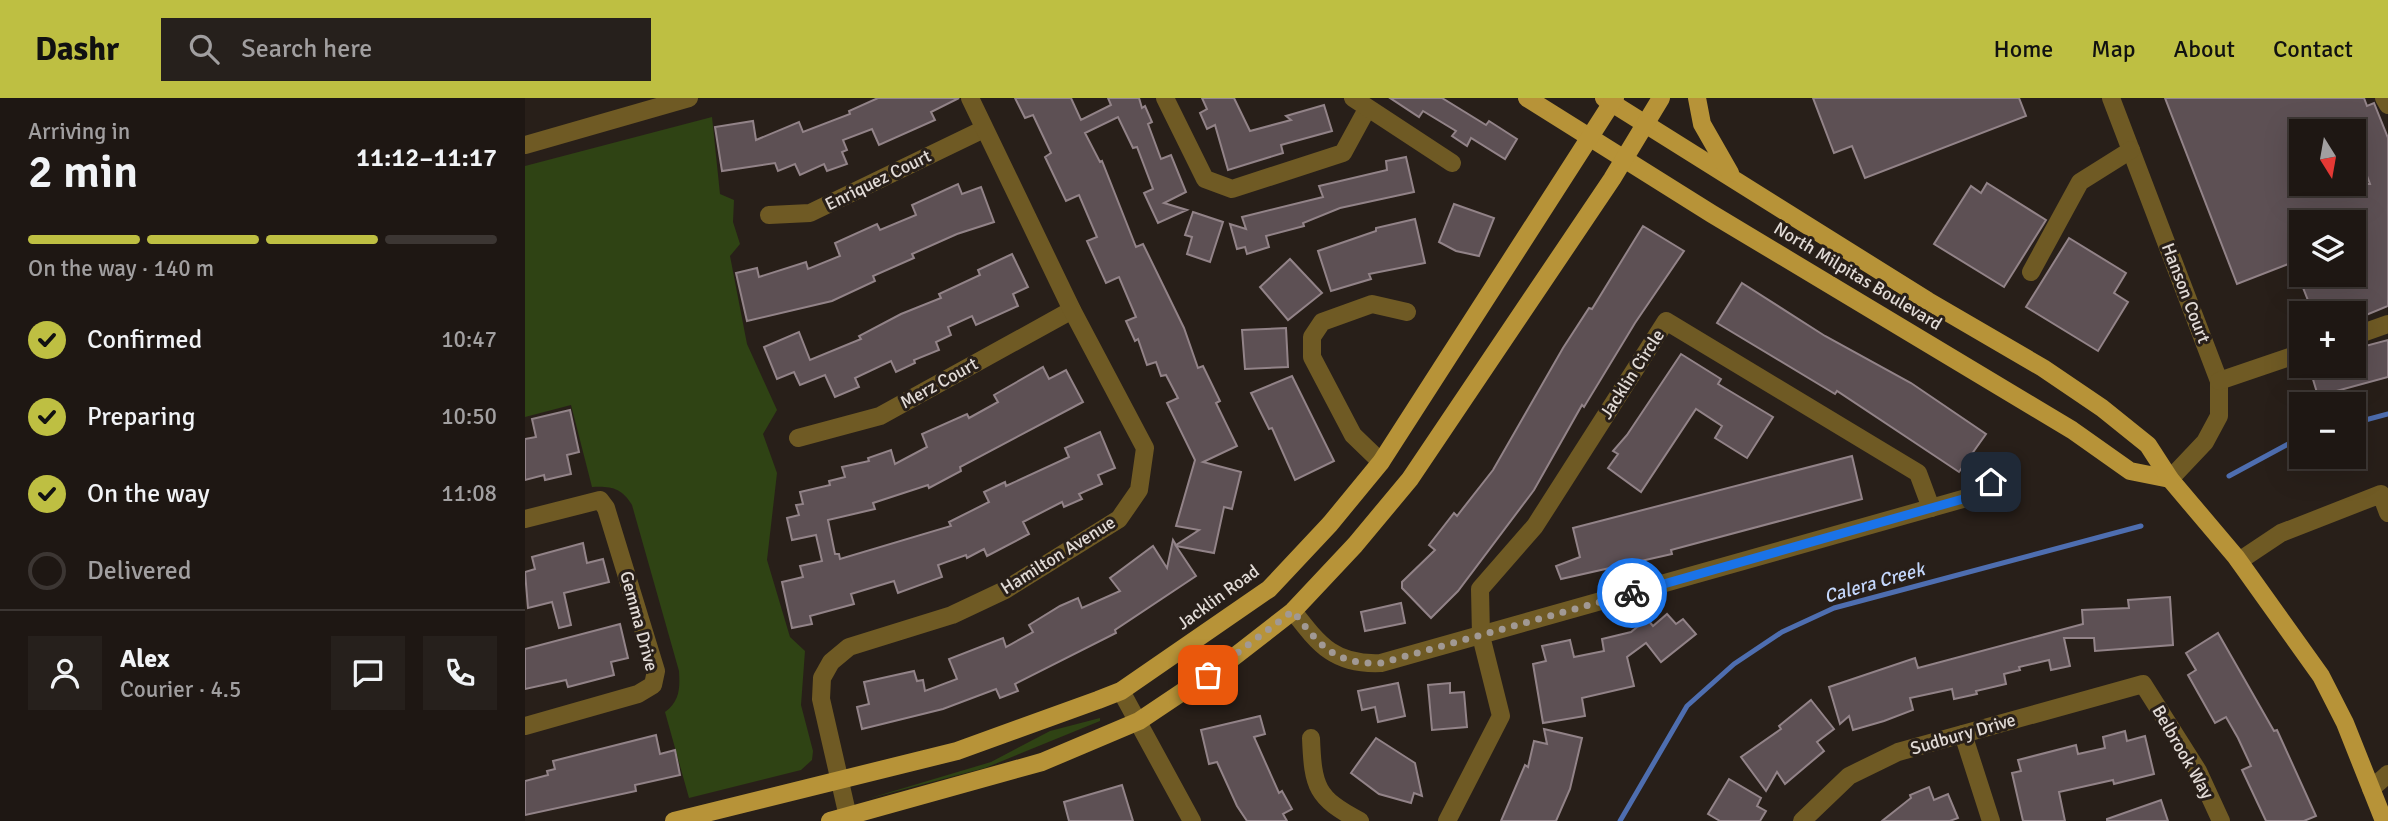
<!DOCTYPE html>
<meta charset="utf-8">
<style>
:root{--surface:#1e1713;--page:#26201c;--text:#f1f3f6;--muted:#a19fa0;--line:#3c3633;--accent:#bebf42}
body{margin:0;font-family:Signika,sans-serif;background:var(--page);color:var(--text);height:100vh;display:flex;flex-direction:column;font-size:26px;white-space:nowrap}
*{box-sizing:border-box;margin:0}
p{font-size:23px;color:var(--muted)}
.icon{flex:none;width:38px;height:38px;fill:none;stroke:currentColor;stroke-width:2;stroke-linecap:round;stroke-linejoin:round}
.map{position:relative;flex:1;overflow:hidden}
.drawer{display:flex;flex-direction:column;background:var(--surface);width:525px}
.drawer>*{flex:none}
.needle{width:46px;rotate:169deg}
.tools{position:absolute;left:1764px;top:21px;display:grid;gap:14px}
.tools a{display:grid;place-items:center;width:77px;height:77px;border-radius:0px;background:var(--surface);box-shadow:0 7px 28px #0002,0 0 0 2px var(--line);font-size:35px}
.pin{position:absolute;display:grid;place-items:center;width:60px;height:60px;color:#fff;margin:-30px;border-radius:14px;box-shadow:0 4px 10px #0006}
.courier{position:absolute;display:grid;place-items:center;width:70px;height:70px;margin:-35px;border:5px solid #1a73e8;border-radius:50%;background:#fff;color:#222;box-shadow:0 2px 9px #0007}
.summary em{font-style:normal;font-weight:600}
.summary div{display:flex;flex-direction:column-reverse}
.summary{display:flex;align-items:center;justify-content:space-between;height:119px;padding:0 28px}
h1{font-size:46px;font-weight:600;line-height:52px}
.bar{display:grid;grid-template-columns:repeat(4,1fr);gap:10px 7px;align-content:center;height:84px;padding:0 28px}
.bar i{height:9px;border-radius:5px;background:var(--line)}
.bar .current{background:var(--accent)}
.bar p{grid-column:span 4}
.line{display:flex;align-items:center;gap:18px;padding:0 28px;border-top:2px solid var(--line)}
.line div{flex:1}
.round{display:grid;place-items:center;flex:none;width:74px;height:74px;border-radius:0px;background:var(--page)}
ol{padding:0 28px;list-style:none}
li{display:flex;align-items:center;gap:21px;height:77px}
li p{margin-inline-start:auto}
li .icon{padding:7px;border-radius:50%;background:var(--accent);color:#111;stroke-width:4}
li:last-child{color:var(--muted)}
li i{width:38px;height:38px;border:4px solid var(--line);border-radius:50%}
header{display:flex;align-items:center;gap:42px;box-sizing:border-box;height:98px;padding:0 35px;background:var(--accent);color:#111}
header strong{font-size:33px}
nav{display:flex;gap:38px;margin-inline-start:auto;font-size:24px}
.search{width:490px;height:63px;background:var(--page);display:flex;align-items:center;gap:18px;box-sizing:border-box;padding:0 24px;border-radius:0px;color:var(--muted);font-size:26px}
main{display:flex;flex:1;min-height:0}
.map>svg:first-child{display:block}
</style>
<header>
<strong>Dashr</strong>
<div class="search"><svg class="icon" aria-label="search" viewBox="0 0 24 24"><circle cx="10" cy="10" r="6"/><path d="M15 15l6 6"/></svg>Search here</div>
<nav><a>Home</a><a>Map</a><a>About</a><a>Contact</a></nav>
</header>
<main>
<section class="drawer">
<div class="summary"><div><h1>2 min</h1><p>Arriving in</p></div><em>11:12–11:17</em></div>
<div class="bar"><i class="current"></i><i class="current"></i><i class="current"></i><i></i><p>On the way · 140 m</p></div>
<ol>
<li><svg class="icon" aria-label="check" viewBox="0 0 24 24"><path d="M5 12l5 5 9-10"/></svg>Confirmed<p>10:47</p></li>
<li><svg class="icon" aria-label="check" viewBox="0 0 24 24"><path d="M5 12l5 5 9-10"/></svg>Preparing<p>10:50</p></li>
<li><svg class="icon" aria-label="check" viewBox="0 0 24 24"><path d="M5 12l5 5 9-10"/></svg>On the way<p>11:08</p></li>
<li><i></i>Delivered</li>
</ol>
<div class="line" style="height:126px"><a class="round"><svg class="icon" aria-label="person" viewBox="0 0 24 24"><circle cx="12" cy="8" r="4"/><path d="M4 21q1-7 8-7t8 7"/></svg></a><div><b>Alex</b><p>Courier · 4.5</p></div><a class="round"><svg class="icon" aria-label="chat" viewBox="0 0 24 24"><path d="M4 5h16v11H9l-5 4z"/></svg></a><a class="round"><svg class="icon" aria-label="phone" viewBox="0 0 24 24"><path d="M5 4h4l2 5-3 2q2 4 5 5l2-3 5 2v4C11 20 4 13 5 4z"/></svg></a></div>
</section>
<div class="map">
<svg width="1863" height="723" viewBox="0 0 1863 723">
<rect width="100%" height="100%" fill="#281f19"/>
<g fill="#2f4314">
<path d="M187,19L195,96L209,102L208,124L215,146L205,158L222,246L252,312L238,336L252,375L242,462L265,539L280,553L276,607L288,653L287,662L276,672L164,700L140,614C155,603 155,590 154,573L107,407C97,390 86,388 67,389L46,307L0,319V68Z"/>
<polygon points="575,620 575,623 460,670 342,701 466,664 525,633"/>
</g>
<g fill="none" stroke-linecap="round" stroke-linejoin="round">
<g stroke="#4e6eb0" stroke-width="5">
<polyline points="1829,325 1863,316"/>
<polyline points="1704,378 1776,339"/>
<polyline points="1095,723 1162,608 1209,566 1257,534 1309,510 1616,428"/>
</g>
</g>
<g fill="#5d5054" stroke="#928388" stroke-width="2" fill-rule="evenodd">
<polygon points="353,0 434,0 406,14 410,22 354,47 347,31 318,42 322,52 317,54 322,66 302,73 299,66 275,77 270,66 253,73 250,65 197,73 190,29 228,23 231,42 274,24 278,34 325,16 324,13"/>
<polygon points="490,0 546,0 556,22 586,7 583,0 614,0 617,10 620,8 627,24 623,26 636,61 646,57 661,94 639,105 662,112 633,125 619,95 628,91 612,49 608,50 593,19 560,35 575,64 577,63 611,149 618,146 659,230 673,270 678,268 695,303 691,305 712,348 678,364 716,374 707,411 699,409 689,455 651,448 671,478 590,532 591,535 490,586 493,593 475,600 471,591 418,611 337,631 332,609 344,606 339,584 389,573 392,583 398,582 400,593 432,581 424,561 478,540 481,549 508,534 504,527 535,508 553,500 557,510 595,493 585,480 628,448 642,470 648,442 651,447 674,432 651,428 670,362 642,305 653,300 641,277 636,278 631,264 622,267 613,241 610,243 601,223 611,219 594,179 581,185 562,143 572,139 554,97 541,103 520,59 526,55 508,17 500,20"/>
<polygon points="677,0 709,0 725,33 766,22 761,18 799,7 807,33 756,47 758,55 703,72 690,27 682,31 675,15 682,11"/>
<polygon points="865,0 917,0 961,27 964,23 992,41 980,61 946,40 942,48 927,38 931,33 898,13 894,19"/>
<polygon points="1288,0 1494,0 1501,18 1340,80 1327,48 1309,55"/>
<path d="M1640,0H1839L1842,8L1849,5L1863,40V208L1829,222V215H1788L1773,177H1829V124H1776V161L1712,186ZM1776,33H1829V43L1845,86H1776Z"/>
<polygon points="881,59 889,94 815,110 778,125 779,128 741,138 744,149 722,156 720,149 712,151 705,126 721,131 717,119 798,99 794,88 862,72 861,63"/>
<polygon points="1462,85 1521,122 1479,189 1409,146 1446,88 1456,95"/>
<polygon points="433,86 437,96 456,89 469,124 432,136 387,156 389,160 348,178 350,183 307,203 222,223 211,175 232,170 234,179 281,164 283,171 315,158 310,145 352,126 355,132 391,117 387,107"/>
<polygon points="929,106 969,120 954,158 931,153 914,144"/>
<polygon points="668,114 698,124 685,164 662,156 667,139 660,137"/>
<polygon points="890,121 900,165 844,176 846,181 806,193 793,153 851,133 851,130"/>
<polygon points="1118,128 1159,153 1110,225 1059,309 1057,307 1009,392 933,493 906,520 877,490 877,484 910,452 904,447 929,415 932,418 968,372 1038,250 1064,210 1067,211"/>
<polygon points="1544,140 1601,175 1589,195 1603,204 1573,253 1501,209"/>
<polygon points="487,156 503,189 488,196 493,208 451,227 447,218 423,229 426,237 411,244 414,252 389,262 390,265 371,274 366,263 330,280 334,289 310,299 300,277 275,287 269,274 252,281 239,249 274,234 285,262 336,241 334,238 376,216 416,200 414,196 455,177 453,172"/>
<polygon points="765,161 797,195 763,222 735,189"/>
<polygon points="1217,185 1300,238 1386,285 1461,336 1434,374 1312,293 1310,296 1192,225"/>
<polygon points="761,230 763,269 720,271 717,232"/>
<polygon points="1863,242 1863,279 1793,298 1784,268 1829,268 1829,251"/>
<polygon points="1156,256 1196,281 1193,286 1248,319 1222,360 1190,340 1197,328 1171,311 1116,394 1083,370 1093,356 1088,353 1102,337"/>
<polygon points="518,269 524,281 541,272 558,304 435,369 436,373 404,390 403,387 348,405 350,411 303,422 310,456 314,456 315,461 426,428 424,424 464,404 459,394 480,384 481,388 544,359 540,350 575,334 590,370 573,377 577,386 554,396 557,401 539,409 537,404 498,424 504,436 462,458 459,451 442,460 441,457 413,467 417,479 373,495 369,483 326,496 329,506 285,518 287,526 267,530 257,484 278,479 275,468 297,463 291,437 267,442 262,420 274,417 271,407 278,406 275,394 305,387 304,383 320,379 317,369 344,363 343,360 366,352 370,366 402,349 397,336 442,316 444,320 473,304 469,297"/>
<polygon points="767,278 809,363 770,382 747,330 744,331 726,295"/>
<polygon points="45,312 54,354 42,357 46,376 20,382 19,377 0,382 0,341 11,339 7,321"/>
<polygon points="1327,358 1337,401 1146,452 1147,456 1036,481 1031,468 1055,459 1048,430"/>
<polygon points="58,445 62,465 78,461 84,484 39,495 46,527 34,530 27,504 3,510 0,474 10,471 7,459"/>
<polygon points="1645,499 1648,547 1570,553 1569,540 1539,540 1545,568 1526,572 1524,562 1494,569 1495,572 1479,576 1481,586 1451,593 1452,596 1429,601 1427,591 1385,600 1388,612 1359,623 1328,632 1324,618 1315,626 1304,589 1390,560 1393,570 1558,526 1557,512 1604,510 1603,502"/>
<polygon points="876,505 880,525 840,533 836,514"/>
<polygon points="1142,516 1151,526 1158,521 1171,536 1136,564 1121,545 1102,559 1109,588 1057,600 1060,618 1018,625 1008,566 1021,563 1017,548 1045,542 1049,559 1079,553 1077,541 1106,534 1122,521 1128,528"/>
<polygon points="95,526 103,560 86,564 89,577 43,589 41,582 0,591 0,551"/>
<polygon points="1693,535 1749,633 1752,632 1791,718 1779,723 1741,723 1717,672 1726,668 1713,640 1701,619 1690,625 1663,577 1671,572 1661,555"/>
<polygon points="873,585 880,618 853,624 850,609 837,612 833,593"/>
<polygon points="925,585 925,595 939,594 942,629 907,632 903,587"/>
<polygon points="1286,602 1309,631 1292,644 1299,653 1260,686 1252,674 1241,693 1216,659 1256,631 1254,628"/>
<polygon points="735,618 740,636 729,639 754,695 757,693 767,711 758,716 762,723 722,723 712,708 692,664 684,666 676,632"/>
<polygon points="1019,631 1057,640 1045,691 1031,723 976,723 1000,667 1003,669 1009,643 1022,646"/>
<polygon points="1600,633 1602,643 1620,638 1629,676 1589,686 1588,682 1534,694 1540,723 1498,723 1487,675 1496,673 1493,662 1551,647 1553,656 1580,650 1578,639"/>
<polygon points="131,637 135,656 150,652 155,677 110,687 111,693 0,717 0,683 23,677 22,673 30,671 28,663"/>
<polygon points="851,640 890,665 897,698 889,695 886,705 854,696 826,675"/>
<polygon points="1204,681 1236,700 1232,708 1241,713 1235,723 1195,723 1183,716"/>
<polygon points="597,687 608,723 544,723 539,704"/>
<polygon points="1404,689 1409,702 1423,696 1433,720 1425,723 1357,723 1386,700 1385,697"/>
<polygon points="1636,702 1643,723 1582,723 1582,721"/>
</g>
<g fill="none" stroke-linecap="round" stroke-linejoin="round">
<g stroke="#6f5a24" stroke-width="18">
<polyline points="640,0 680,81 707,91 818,55 842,11"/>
<polyline points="828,0 927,65"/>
<polyline points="1586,0 1694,283 1694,318 1680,344 1645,381"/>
<polyline points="1859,0 1863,7"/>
<polyline points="0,47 164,0"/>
<polyline points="244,117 285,115 459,31"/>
<polyline points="1506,174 1555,84 1606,52"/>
<polyline points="1829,238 1863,226"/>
<polyline points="1694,283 1776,255"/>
<polyline points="273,340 355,318 547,212"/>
<polyline points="856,364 828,337 787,259 787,239 797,224 847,206 882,214"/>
<polyline points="0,421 75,402 81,410 131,573 128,587 113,596 0,628"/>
<polyline points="1714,463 1756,435 1856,396 1863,415"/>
<path d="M768,513C795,548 810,567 856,565L1452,397L1481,372"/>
<polyline points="596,593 667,723"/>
<polyline points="1438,636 1466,723"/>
<path d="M786,640C788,689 791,700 835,723"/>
<polyline points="1846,691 1863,676"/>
<polyline points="324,723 296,601 297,580 306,564 324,549 427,517 480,492 594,421 614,392 620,350 547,212 445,0"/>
<polyline points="922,723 976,618 956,538 955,491 1010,428 1141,223 1393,375 1406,410"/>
<polyline points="1277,723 1324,678 1373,654 1618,586 1673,673 1696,723"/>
</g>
<g stroke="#b79338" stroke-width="18">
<polyline points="1002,0 1187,116 1547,332 1605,373 1645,381"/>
<polyline points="1079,0 1403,203 1518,270 1577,310 1623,347 1645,381 1711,459 1796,578 1820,625 1859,723"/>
<polyline points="1172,0 1177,26 1205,75"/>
<polyline points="149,723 432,653 573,602 596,593 744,491 805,426 856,364 1090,0"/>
<polyline points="305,723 517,664 614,623 705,562 768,513 830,447 885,381 1087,81 1136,0"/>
</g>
</g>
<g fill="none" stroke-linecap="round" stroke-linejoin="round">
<path stroke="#a19994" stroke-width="7" stroke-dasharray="0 12.6" d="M683,577L768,513C795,548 810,567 856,565L1107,495"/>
<polyline stroke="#1a73e8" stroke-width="9" points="1107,495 1452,397 1466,384"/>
</g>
<g text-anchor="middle" stroke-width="6" stroke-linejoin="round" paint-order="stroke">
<g font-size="18" fill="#e2dbd7" stroke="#281f19">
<text transform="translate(353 82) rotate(-26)" y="6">Enriquez Court</text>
<text transform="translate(1333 178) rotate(31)" y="6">North Milpitas Boulevard</text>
<text transform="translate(1661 195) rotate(69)" y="6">Hanson Court</text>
<text transform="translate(1107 276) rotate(-57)" y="6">Jacklin Circle</text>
<text transform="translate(414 285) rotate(-29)" y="6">Merz Court</text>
<text transform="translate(533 457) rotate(-32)" y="6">Hamilton Avenue</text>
<text transform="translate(693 499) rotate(-36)" y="6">Jacklin Road</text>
<text transform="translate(114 523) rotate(75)" y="6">Gemma Drive</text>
<text transform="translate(1438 636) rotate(-16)" y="6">Sudbury Drive</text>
<text transform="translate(1658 654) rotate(60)" y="6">Belbrook Way</text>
</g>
<g font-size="19" font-style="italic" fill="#c4d7fc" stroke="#281f19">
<text transform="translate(1349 484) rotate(-16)" y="7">Calera Creek</text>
</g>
</g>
</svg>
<div class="tools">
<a><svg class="needle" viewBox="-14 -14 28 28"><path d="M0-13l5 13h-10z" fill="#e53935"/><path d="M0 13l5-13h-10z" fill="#a19fa0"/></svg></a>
<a><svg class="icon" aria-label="layers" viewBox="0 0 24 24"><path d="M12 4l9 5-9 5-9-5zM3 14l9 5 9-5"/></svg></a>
<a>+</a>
<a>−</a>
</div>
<div class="pin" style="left:683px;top:577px;background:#ea580c"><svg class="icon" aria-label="bag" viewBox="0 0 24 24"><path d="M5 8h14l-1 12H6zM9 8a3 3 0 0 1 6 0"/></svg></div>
<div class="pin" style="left:1466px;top:384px;background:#1f2937"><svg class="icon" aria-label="home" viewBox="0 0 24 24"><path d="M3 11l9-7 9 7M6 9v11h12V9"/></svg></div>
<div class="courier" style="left:1107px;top:495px"><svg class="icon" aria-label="bike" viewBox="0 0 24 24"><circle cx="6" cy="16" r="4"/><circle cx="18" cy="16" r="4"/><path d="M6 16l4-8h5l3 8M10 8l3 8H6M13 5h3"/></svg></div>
</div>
</main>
